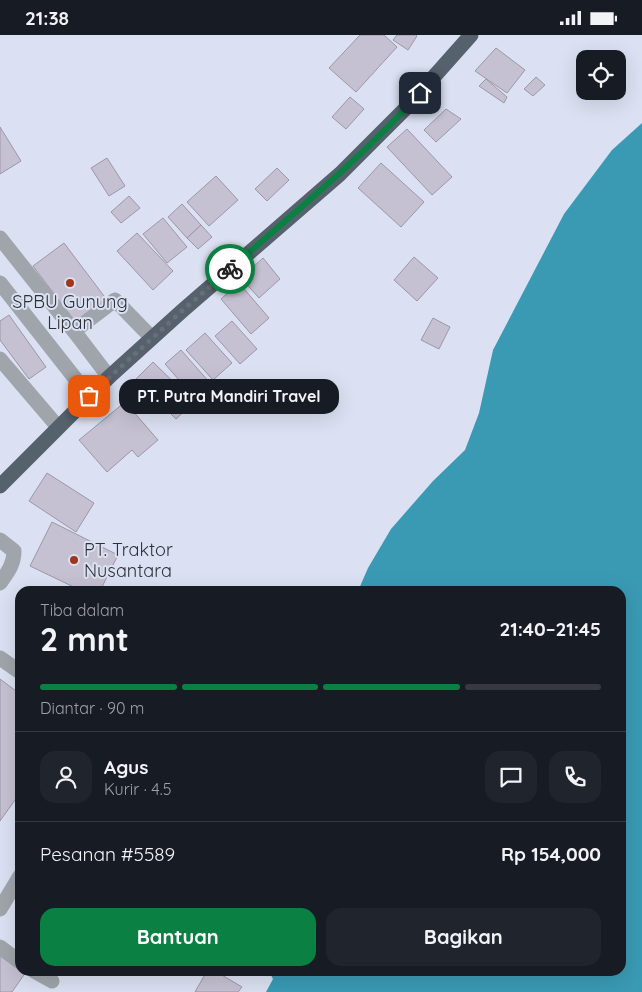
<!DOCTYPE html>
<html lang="id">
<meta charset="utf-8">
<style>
:root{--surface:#171b24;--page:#20242c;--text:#f1f3f6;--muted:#9ea1a6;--line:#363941;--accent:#0b8043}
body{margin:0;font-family:Quicksand,sans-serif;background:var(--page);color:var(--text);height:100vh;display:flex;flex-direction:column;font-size:19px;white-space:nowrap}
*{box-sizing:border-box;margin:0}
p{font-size:16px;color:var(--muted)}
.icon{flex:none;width:28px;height:28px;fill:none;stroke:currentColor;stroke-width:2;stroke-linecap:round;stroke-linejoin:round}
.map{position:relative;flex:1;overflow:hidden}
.side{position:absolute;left:15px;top:551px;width:611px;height:390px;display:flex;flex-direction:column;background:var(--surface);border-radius:15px;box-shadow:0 5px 20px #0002}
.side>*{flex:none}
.controls{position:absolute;left:576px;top:15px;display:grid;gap:10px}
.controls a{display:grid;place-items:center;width:50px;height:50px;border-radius:10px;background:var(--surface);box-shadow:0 5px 20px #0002;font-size:25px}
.pin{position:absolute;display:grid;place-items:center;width:42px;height:42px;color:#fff;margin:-21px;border-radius:10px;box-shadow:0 2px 8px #0006}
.courier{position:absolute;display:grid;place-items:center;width:50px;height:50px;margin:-25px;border:4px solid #0b8043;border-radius:50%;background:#fff;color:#222;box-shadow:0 1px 6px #0007}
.bubble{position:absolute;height:35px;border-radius:15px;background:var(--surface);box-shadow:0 5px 20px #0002;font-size:16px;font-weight:700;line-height:35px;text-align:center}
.summary em{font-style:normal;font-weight:700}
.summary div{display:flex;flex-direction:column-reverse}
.summary{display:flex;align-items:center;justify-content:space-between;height:85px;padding:0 25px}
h1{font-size:32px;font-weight:700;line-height:38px}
.bar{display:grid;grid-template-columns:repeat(4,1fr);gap:8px 5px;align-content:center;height:60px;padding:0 25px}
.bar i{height:6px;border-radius:4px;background:var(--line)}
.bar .on{background:var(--accent)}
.bar p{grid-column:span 4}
.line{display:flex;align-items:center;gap:12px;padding:0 25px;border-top:1px solid var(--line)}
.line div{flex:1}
.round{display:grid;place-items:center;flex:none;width:52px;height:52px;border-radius:15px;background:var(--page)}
.primary-button{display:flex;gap:10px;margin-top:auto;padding:10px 25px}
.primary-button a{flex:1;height:58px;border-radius:15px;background:var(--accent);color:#fff;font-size:20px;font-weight:700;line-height:58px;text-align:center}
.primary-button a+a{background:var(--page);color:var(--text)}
.status{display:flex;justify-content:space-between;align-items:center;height:35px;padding:0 25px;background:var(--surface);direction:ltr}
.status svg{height:14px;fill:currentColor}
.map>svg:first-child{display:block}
</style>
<div class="status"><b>21:38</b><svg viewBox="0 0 49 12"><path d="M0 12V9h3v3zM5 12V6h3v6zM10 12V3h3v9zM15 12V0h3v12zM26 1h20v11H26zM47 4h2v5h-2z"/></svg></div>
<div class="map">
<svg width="642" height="957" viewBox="0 0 642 957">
<rect width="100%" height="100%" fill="#dbe1f2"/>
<polygon fill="#3a9ab4" points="642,88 642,957 266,957 273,944 269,936 621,936 621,556 358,556 368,533 391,494 433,446 465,415 479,378 493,315 564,179 612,115"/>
<g fill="#c5c1d2" stroke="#9b97a8">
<polygon points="360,0 384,0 397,12 356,57 329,33"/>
<polygon points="397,0 416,0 417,1 408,15 393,5"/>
<polygon points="496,13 525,35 507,58 475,36"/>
<polygon points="536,42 545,50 533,61 524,54"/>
<polygon points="486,44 507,62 504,68 479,51"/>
<polygon points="350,62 364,74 346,94 332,82"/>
<polygon points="446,74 461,84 436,107 424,95"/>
<polygon points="0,92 21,126 0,139"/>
<polygon points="407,94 452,142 432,160 387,112"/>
<polygon points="107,123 125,151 109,161 91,133"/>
<polygon points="381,128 424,167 401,192 358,153"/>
<polygon points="277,133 289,145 267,166 255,154"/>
<polygon points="216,141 238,165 209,191 187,167"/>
<polygon points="129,161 140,173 121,188 111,177"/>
<polygon points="182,169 201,190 187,203 168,182"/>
<polygon points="163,183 187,212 167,228 143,199"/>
<polygon points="201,190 212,202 198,214 187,203"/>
<polygon points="137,198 173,236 153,255 117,216"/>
<polygon points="64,208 107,265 76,288 33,231"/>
<polygon points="414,222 438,243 417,266 394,245"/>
<polygon points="263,223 280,244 259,263 241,243"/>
<polygon points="239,248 269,283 251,299 221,264"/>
<polygon points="9,280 46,332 29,344 0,305 0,286"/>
<polygon points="433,283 450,292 439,314 421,305"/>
<polygon points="232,286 257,314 240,329 215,301"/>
<polygon points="205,298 232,328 213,345 186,315"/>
<polygon points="181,315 218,357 202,371 165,329"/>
<polygon points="153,327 194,367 176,384 136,344"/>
<polygon points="125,367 158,405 138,422 132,415 107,437 79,405"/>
<polygon points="47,438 94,468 76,497 29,466"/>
<polygon points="52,487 118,520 100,556 82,556 30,531"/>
<polygon points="0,644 20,659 20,758 0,786"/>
<polygon points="0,921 20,933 20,936 26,937 12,957 0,957"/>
<polygon points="207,936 215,936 242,952 238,957 195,957"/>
</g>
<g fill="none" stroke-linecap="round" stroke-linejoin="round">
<g stroke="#9fa5ab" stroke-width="15">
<polyline points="0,203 74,296"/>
<polyline points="0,248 89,361"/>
<polyline points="0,324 58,392"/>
<polyline points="109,342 74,296 115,265 152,303"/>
<path d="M0,505L14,516C14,530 7,538 0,548"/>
<polyline points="0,623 20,637"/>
<polyline points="0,874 20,841"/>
<polyline points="0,912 20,927"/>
<polyline points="34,936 52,946"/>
</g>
<polyline stroke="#55616c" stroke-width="15" points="0,451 109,342 182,276 340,139 407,72 471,0"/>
</g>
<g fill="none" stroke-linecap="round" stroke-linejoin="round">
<polyline stroke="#6b6e78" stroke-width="5" stroke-dasharray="0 9" points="89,361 182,276 230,234"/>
<path stroke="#0b8043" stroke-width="6" d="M230,234C295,177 362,123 420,58"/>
</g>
<g fill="#9f371c" stroke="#dbe1f2" stroke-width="2">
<circle cx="70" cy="248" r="5"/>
<circle cx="74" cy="525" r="5"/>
</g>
<g text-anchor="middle" stroke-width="4" stroke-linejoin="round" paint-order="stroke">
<g font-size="18" fill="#2e3037" stroke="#dbe1f2">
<text x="70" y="273">SPBU Gunung<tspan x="70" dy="21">Lipan</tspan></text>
<text x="84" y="521" text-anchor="start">PT. Traktor<tspan x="84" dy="21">Nusantara</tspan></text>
</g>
</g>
</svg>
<div class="controls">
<a><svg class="icon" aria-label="locate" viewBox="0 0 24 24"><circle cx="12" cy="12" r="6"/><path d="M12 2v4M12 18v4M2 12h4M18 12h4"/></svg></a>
</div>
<div class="pin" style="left:89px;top:361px;background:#ea580c"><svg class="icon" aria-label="bag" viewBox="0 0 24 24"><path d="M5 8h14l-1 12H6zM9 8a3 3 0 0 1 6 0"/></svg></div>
<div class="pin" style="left:420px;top:58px;background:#1f2937"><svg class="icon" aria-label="home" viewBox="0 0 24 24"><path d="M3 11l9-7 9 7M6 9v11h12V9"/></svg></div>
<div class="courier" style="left:230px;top:234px"><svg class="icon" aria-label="bike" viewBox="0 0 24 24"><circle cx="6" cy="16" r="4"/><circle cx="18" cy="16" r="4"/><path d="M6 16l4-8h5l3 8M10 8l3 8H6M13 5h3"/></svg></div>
<div class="bubble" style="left:119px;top:344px;width:220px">PT. Putra Mandiri Travel</div>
<section class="side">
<div class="summary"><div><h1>2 mnt</h1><p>Tiba dalam</p></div><em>21:40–21:45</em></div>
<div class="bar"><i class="on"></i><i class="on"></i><i class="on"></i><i></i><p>Diantar · 90 m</p></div>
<div class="line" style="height:90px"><a class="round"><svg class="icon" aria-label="person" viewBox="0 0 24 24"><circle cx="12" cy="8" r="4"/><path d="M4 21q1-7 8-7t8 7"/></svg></a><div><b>Agus</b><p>Kurir · 4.5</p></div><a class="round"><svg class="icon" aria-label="chat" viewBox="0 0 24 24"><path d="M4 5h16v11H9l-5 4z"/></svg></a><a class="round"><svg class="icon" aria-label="phone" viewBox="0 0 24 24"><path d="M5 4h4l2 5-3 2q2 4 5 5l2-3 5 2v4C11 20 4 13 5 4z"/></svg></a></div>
<div class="line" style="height:65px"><div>Pesanan #5589</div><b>Rp 154,000</b></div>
<div class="primary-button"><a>Bantuan</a><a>Bagikan</a></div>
</section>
</div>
